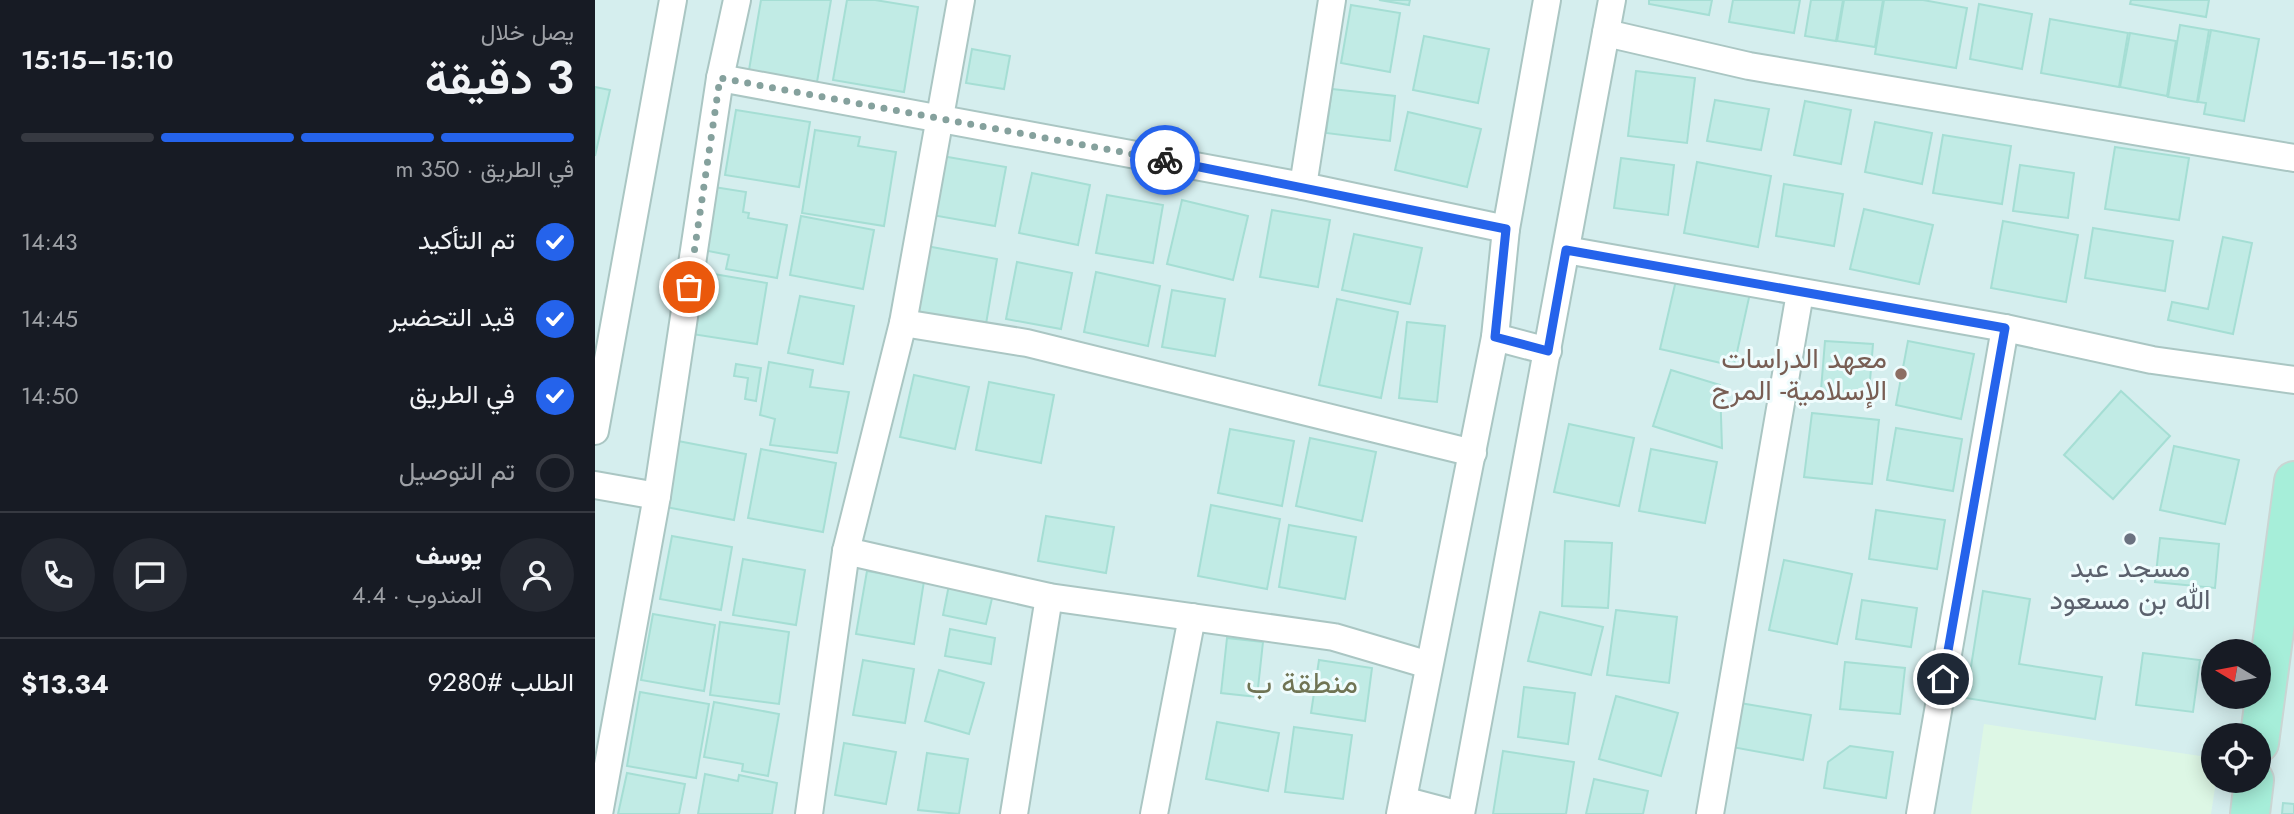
<!DOCTYPE html>
<html lang="ar">
<meta charset="utf-8">
<style>
:root{--surface:#171b24;--page:#242831;--text:#f1f3f6;--muted:#9ea1a6;--line:#363941;--accent:#2563eb}
body{margin:0;font-family:Jost,Vazirmatn,sans-serif;background:var(--page);color:var(--text);direction:rtl;height:100vh;display:flex;flex-direction:column;font-size:26px;white-space:nowrap}
*{box-sizing:border-box;margin:0}
p{font-size:23px;color:var(--muted)}
.icon{flex:none;width:38px;height:38px;fill:none;stroke:currentColor;stroke-width:2;stroke-linecap:round;stroke-linejoin:round}
.map{position:relative;flex:1;overflow:hidden;direction:ltr}
.drawer{display:flex;flex-direction:column;background:var(--surface);width:595px}
.drawer>*{flex:none}
.needle{width:46px;rotate:280deg}
.buttons{position:absolute;left:1606px;top:639px;display:grid;gap:14px}
.buttons a{display:grid;place-items:center;width:70px;height:70px;border-radius:50%;background:var(--surface);box-shadow:0 4px 18px #0003;font-size:35px}
.pin{position:absolute;display:grid;place-items:center;width:60px;height:60px;color:#fff;margin:-30px;border:4px solid #fff;border-radius:50%;box-shadow:0 2px 7px #0007}
.courier{position:absolute;display:grid;place-items:center;width:70px;height:70px;margin:-35px;border:5px solid #2563eb;border-radius:50%;background:#fff;color:#222;box-shadow:0 2px 9px #0007}
.head em{font-style:normal;font-weight:600}
.head div{display:flex;flex-direction:column-reverse}
.head{display:flex;align-items:center;justify-content:space-between;height:119px;padding:0 21px}
h1{font-size:46px;font-weight:600;line-height:52px}
.bar{display:grid;grid-template-columns:repeat(4,1fr);gap:10px 7px;align-content:center;height:84px;padding:0 21px}
.bar i{height:9px;border-radius:5px;background:var(--line)}
.bar .on{background:var(--accent)}
.bar p{grid-column:span 4}
.line{display:flex;align-items:center;gap:18px;padding:0 21px;border-top:2px solid var(--line)}
.line div{flex:1}
.round{display:grid;place-items:center;flex:none;width:74px;height:74px;border-radius:37px;background:var(--page)}
ol{padding:0 21px;list-style:none}
li{display:flex;align-items:center;gap:21px;height:77px}
li p{margin-inline-start:auto}
li .icon{padding:7px;border-radius:50%;background:var(--accent);color:#fff;stroke-width:4}
li:last-child{color:var(--muted)}
li i{width:38px;height:38px;border:4px solid var(--line);border-radius:50%}
main{display:flex;flex:1;min-height:0}
.map>svg:first-child{display:block}
</style>
<main>
<div class="map">
<svg width="1699" height="814" viewBox="0 0 1699 814">
<rect width="100%" height="100%" fill="#e8f9fa"/>
<path fill="#d5eeee" fill-rule="evenodd" d="M0,0H1699V814H0ZM1619,651H1664V696H1619ZM1619,735H1664V780H1619Z"/>
<polygon fill="#ddf7e5" points="1389,724 1619,758 1621,781 1616,814 1376,814"/>
<g fill="#c1ebe5" stroke="#a5ded4" stroke-width="2">
<polygon points="166,0 236,0 222,82 154,70"/>
<polygon points="252,0 280,0 323,7 309,92 238,80"/>
<polygon points="784,0 815,0 814,5"/>
<polygon points="1054,0 1117,0 1114,15 1054,4"/>
<polygon points="1138,0 1205,0 1199,33 1134,22"/>
<polygon points="1216,0 1248,0 1241,41 1210,36"/>
<polygon points="1249,0 1288,0 1280,47 1242,41"/>
<polygon points="1289,0 1328,0 1372,8 1361,68 1280,54"/>
<polygon points="1536,0 1614,0 1611,17 1535,4"/>
<polygon points="1384,4 1437,14 1427,69 1375,59"/>
<polygon points="756,5 805,13 795,72 746,63"/>
<polygon points="1455,19 1533,33 1524,87 1446,73"/>
<polygon points="1585,25 1614,30 1602,102 1573,97"/>
<polygon points="1616,30 1664,39 1649,121 1609,114 1611,103 1603,102"/>
<polygon points="1535,33 1581,41 1572,96 1525,87"/>
<polygon points="829,36 894,49 883,103 818,90"/>
<polygon points="377,49 415,56 409,89 371,83"/>
<polygon points="1041,71 1100,78 1092,143 1033,136"/>
<polygon points="0,87 15,90 0,156"/>
<polygon points="737,89 800,96 795,141 731,133"/>
<polygon points="1120,100 1174,109 1166,150 1112,141"/>
<polygon points="1210,101 1256,110 1246,164 1199,155"/>
<polygon points="141,110 215,122 204,187 130,175"/>
<polygon points="813,112 886,129 872,187 800,170"/>
<polygon points="1280,122 1337,133 1327,184 1270,172"/>
<polygon points="220,130 265,137 263,146 301,152 289,226 207,213"/>
<polygon points="1348,135 1416,146 1407,204 1338,193"/>
<polygon points="1520,147 1594,158 1584,220 1510,209"/>
<polygon points="347,156 411,167 400,226 337,215"/>
<polygon points="1026,158 1079,165 1073,215 1019,208"/>
<polygon points="1102,162 1176,176 1163,247 1089,233"/>
<polygon points="1425,165 1479,173 1473,218 1418,211"/>
<polygon points="437,173 495,185 483,245 424,233"/>
<polygon points="1189,184 1248,194 1239,246 1181,236"/>
<polygon points="119,187 151,192 148,212 154,213 153,218 192,225 182,278 131,269 134,255 108,250"/>
<polygon points="512,195 568,205 558,263 501,253"/>
<polygon points="587,200 653,216 638,280 572,264"/>
<polygon points="1269,209 1338,225 1324,284 1255,269"/>
<polygon points="677,210 735,220 723,287 665,277"/>
<polygon points="206,216 279,230 268,289 195,275"/>
<polygon points="1408,221 1483,235 1471,302 1396,288"/>
<polygon points="1498,228 1578,241 1570,291 1490,278"/>
<polygon points="759,234 827,248 815,304 747,290"/>
<polygon points="1628,237 1657,243 1638,334 1573,320 1577,302 1613,309"/>
<polygon points="326,245 402,259 391,324 323,312 328,285"/>
<polygon points="422,262 477,273 466,329 411,319"/>
<polygon points="107,272 172,283 162,344 97,334"/>
<polygon points="501,272 565,286 553,346 489,332"/>
<polygon points="1082,276 1155,293 1139,366 1065,349"/>
<polygon points="577,290 630,299 620,356 567,347"/>
<polygon points="205,296 259,306 248,364 193,353"/>
<polygon points="742,299 803,312 786,398 724,385"/>
<polygon points="812,322 850,326 842,402 804,398"/>
<polygon points="1230,341 1278,344 1274,393 1226,390"/>
<polygon points="1313,341 1379,354 1366,419 1301,405"/>
<polygon points="174,362 218,370 215,387 254,392 242,453 175,445 180,419 165,415"/>
<polygon points="141,364 166,368 161,401 150,399 153,378 139,376"/>
<polygon points="1076,370 1125,385 1127,448 1058,426"/>
<polygon points="319,375 374,387 360,449 305,437"/>
<polygon points="394,382 459,395 446,463 381,450"/>
<polygon points="1526,391 1575,436 1518,499 1469,455"/>
<polygon points="1217,413 1284,420 1277,484 1209,477"/>
<polygon points="974,424 1039,438 1024,506 959,492"/>
<polygon points="1301,428 1367,439 1358,491 1292,480"/>
<polygon points="635,429 699,441 687,506 623,493"/>
<polygon points="715,438 781,452 767,521 701,506"/>
<polygon points="83,441 151,454 139,520 71,507"/>
<polygon points="1579,446 1644,460 1630,524 1565,510"/>
<polygon points="166,449 241,463 228,532 153,518"/>
<polygon points="1056,449 1122,462 1110,523 1044,511"/>
<polygon points="616,505 685,519 672,589 603,576"/>
<polygon points="1281,510 1350,520 1342,569 1274,559"/>
<polygon points="451,516 519,527 511,573 443,561"/>
<polygon points="694,525 761,537 750,599 684,587"/>
<polygon points="77,536 137,547 126,610 65,599"/>
<polygon points="1565,538 1624,544 1620,588 1560,582"/>
<polygon points="970,541 1017,543 1013,608 967,606"/>
<polygon points="148,559 210,570 201,625 138,615"/>
<polygon points="1189,560 1257,574 1242,644 1174,630"/>
<polygon points="272,571 329,581 319,644 261,634"/>
<polygon points="354,585 398,594 391,624 348,615"/>
<polygon points="1388,591 1435,599 1424,664 1507,677 1500,719 1371,698"/>
<polygon points="1267,600 1322,608 1316,647 1261,639"/>
<polygon points="1021,610 1082,617 1074,683 1012,675"/>
<polygon points="945,612 1008,627 996,675 933,661"/>
<polygon points="58,614 120,625 109,691 46,680"/>
<polygon points="125,622 194,632 184,704 115,695"/>
<polygon points="355,629 400,638 396,664 350,656"/>
<polygon points="632,638 668,642 662,697 626,693"/>
<polygon points="1548,653 1605,660 1598,712 1541,705"/>
<polygon points="268,660 319,669 310,723 258,715"/>
<polygon points="724,660 777,668 770,721 716,713"/>
<polygon points="1250,662 1310,668 1305,714 1245,709"/>
<polygon points="344,670 389,683 374,734 330,721"/>
<polygon points="929,687 980,693 973,744 923,737"/>
<polygon points="45,692 114,704 101,778 32,766"/>
<polygon points="1021,696 1083,713 1066,776 1004,759"/>
<polygon points="119,702 184,714 173,776 147,771 148,764 109,757"/>
<polygon points="1145,703 1216,715 1208,760 1137,747"/>
<polygon points="622,722 684,733 673,791 611,779"/>
<polygon points="699,727 757,735 748,799 690,792"/>
<polygon points="249,743 301,752 291,804 240,795"/>
<polygon points="1255,746 1298,752 1291,798 1229,788 1233,762"/>
<polygon points="908,751 979,762 971,814 898,814"/>
<polygon points="332,753 373,759 364,814 323,810"/>
<polygon points="32,773 90,784 84,814 23,814"/>
<polygon points="110,774 143,781 144,775 182,783 177,814 103,814"/>
<polygon points="999,779 1053,791 1048,814 991,814"/>
<polygon points="1688,803 1699,804 1699,814 1687,814"/>
</g>
<g fill="none" stroke-linecap="round" stroke-linejoin="round">
<g stroke="#aac6c3" stroke-width="30">
<g id="street">
<polyline points="1011,33 1154,66 1699,158"/>
<polyline points="125,78 708,186 911,229"/>
<polyline points="708,186 737,0"/>
<polyline points="971,250 1410,328 1557,360 1699,380"/>
<polyline points="308,323 432,343 878,453"/>
<polyline points="900,337 953,351"/>
<polyline points="0,431 78,0"/>
<polyline points="0,485 62,496"/>
<polyline points="251,551 454,597 739,637 834,665"/>
<polyline points="808,800 861,814"/>
<polyline points="4,814 62,496 125,78 142,0"/>
<polyline points="214,814 251,551 308,323 366,0"/>
<polyline points="419,814 454,597"/>
<polyline points="559,814 597,617"/>
<polyline points="805,814 900,337 911,229 952,0"/>
<polyline points="866,814 1017,0"/>
<polyline points="1115,814 1205,293"/>
<polyline points="1325,814 1410,328"/>
</g>
</g>
<g stroke="#cad5d3" stroke-width="42">
<g id="highway">
<polyline points="1664,743 1699,481"/>
<polyline points="1655,814 1659,780"/>
</g>
</g>
<use href="#street" stroke="#fff" stroke-width="26"/>
<use href="#highway" stroke="#a6eed9" stroke-width="38"/>
</g>
<g fill="none" stroke-linecap="round" stroke-linejoin="round">
<polyline stroke="#85a19d" stroke-width="7" stroke-dasharray="0 12.6" points="94,287 125,78 570,160"/>
<polyline stroke="#2563eb" stroke-width="9" points="570,160 911,229 900,337 953,351 971,250 1410,328 1348,679"/>
</g>
<circle fill="#8d6e63" stroke="#effcfd" stroke-width="2.5" cx="1306" cy="374" r="7"/>
<circle fill="#6b7280" stroke="#effcfd" stroke-width="2.5" cx="1535" cy="539" r="7"/>
<g text-anchor="middle" stroke-width="6" stroke-linejoin="round" paint-order="stroke">
<g font-size="28" fill="#785e54" stroke="#effcfd" text-anchor="end">
<text x="1292" y="368">معهد الدراسات<tspan x="1292" dy="32">الإسلامية- المرج</tspan></text>
</g>
<g font-size="28" fill="#5b616d" stroke="#effcfd">
<text x="1535" y="577">مسجد عبد<tspan x="1535" dy="32">الله بن مسعود</tspan></text>
</g>
<g font-size="30" fill="#707454" stroke="#effcfd">
<text x="707" y="693">منطقة ب</text>
</g>
</g>
</svg>
<div class="buttons">
<a><svg class="needle" viewBox="-14 -14 28 28"><path d="M0-13l5 13h-10z" fill="#e53935"/><path d="M0 13l5-13h-10z" fill="#9ea1a6"/></svg></a>
<a><svg class="icon" aria-label="locate" viewBox="0 0 24 24"><circle cx="12" cy="12" r="6"/><path d="M12 2v4M12 18v4M2 12h4M18 12h4"/></svg></a>
</div>
<div class="pin" style="left:94px;top:287px;background:#ea580c"><svg class="icon" aria-label="bag" viewBox="0 0 24 24"><path d="M5 8h14l-1 12H6zM9 8a3 3 0 0 1 6 0"/></svg></div>
<div class="pin" style="left:1348px;top:679px;background:#1f2937"><svg class="icon" aria-label="home" viewBox="0 0 24 24"><path d="M3 11l9-7 9 7M6 9v11h12V9"/></svg></div>
<div class="courier" style="left:570px;top:160px"><svg class="icon" aria-label="bike" viewBox="0 0 24 24"><circle cx="6" cy="16" r="4"/><circle cx="18" cy="16" r="4"/><path d="M6 16l4-8h5l3 8M10 8l3 8H6M13 5h3"/></svg></div>
</div>
<section class="drawer">
<div class="head"><div><h1>3 دقيقة</h1><p>يصل خلال</p></div><em>15:10–15:15</em></div>
<div class="bar"><i class="on"></i><i class="on"></i><i class="on"></i><i></i><p>في الطريق · 350 m</p></div>
<ol>
<li><svg class="icon" aria-label="check" viewBox="0 0 24 24"><path d="M5 12l5 5 9-10"/></svg>تم التأكيد<p>14:43</p></li>
<li><svg class="icon" aria-label="check" viewBox="0 0 24 24"><path d="M5 12l5 5 9-10"/></svg>قيد التحضير<p>14:45</p></li>
<li><svg class="icon" aria-label="check" viewBox="0 0 24 24"><path d="M5 12l5 5 9-10"/></svg>في الطريق<p>14:50</p></li>
<li><i></i>تم التوصيل</li>
</ol>
<div class="line" style="height:126px"><a class="round"><svg class="icon" aria-label="person" viewBox="0 0 24 24"><circle cx="12" cy="8" r="4"/><path d="M4 21q1-7 8-7t8 7"/></svg></a><div><b>يوسف</b><p>المندوب · 4.4</p></div><a class="round"><svg class="icon" aria-label="chat" viewBox="0 0 24 24"><path d="M4 5h16v11H9l-5 4z"/></svg></a><a class="round"><svg class="icon" aria-label="phone" viewBox="0 0 24 24"><path d="M5 4h4l2 5-3 2q2 4 5 5l2-3 5 2v4C11 20 4 13 5 4z"/></svg></a></div>
<div class="line" style="height:91px"><div>الطلب #9280</div><b>$13.34</b></div>
</section>
</main>
